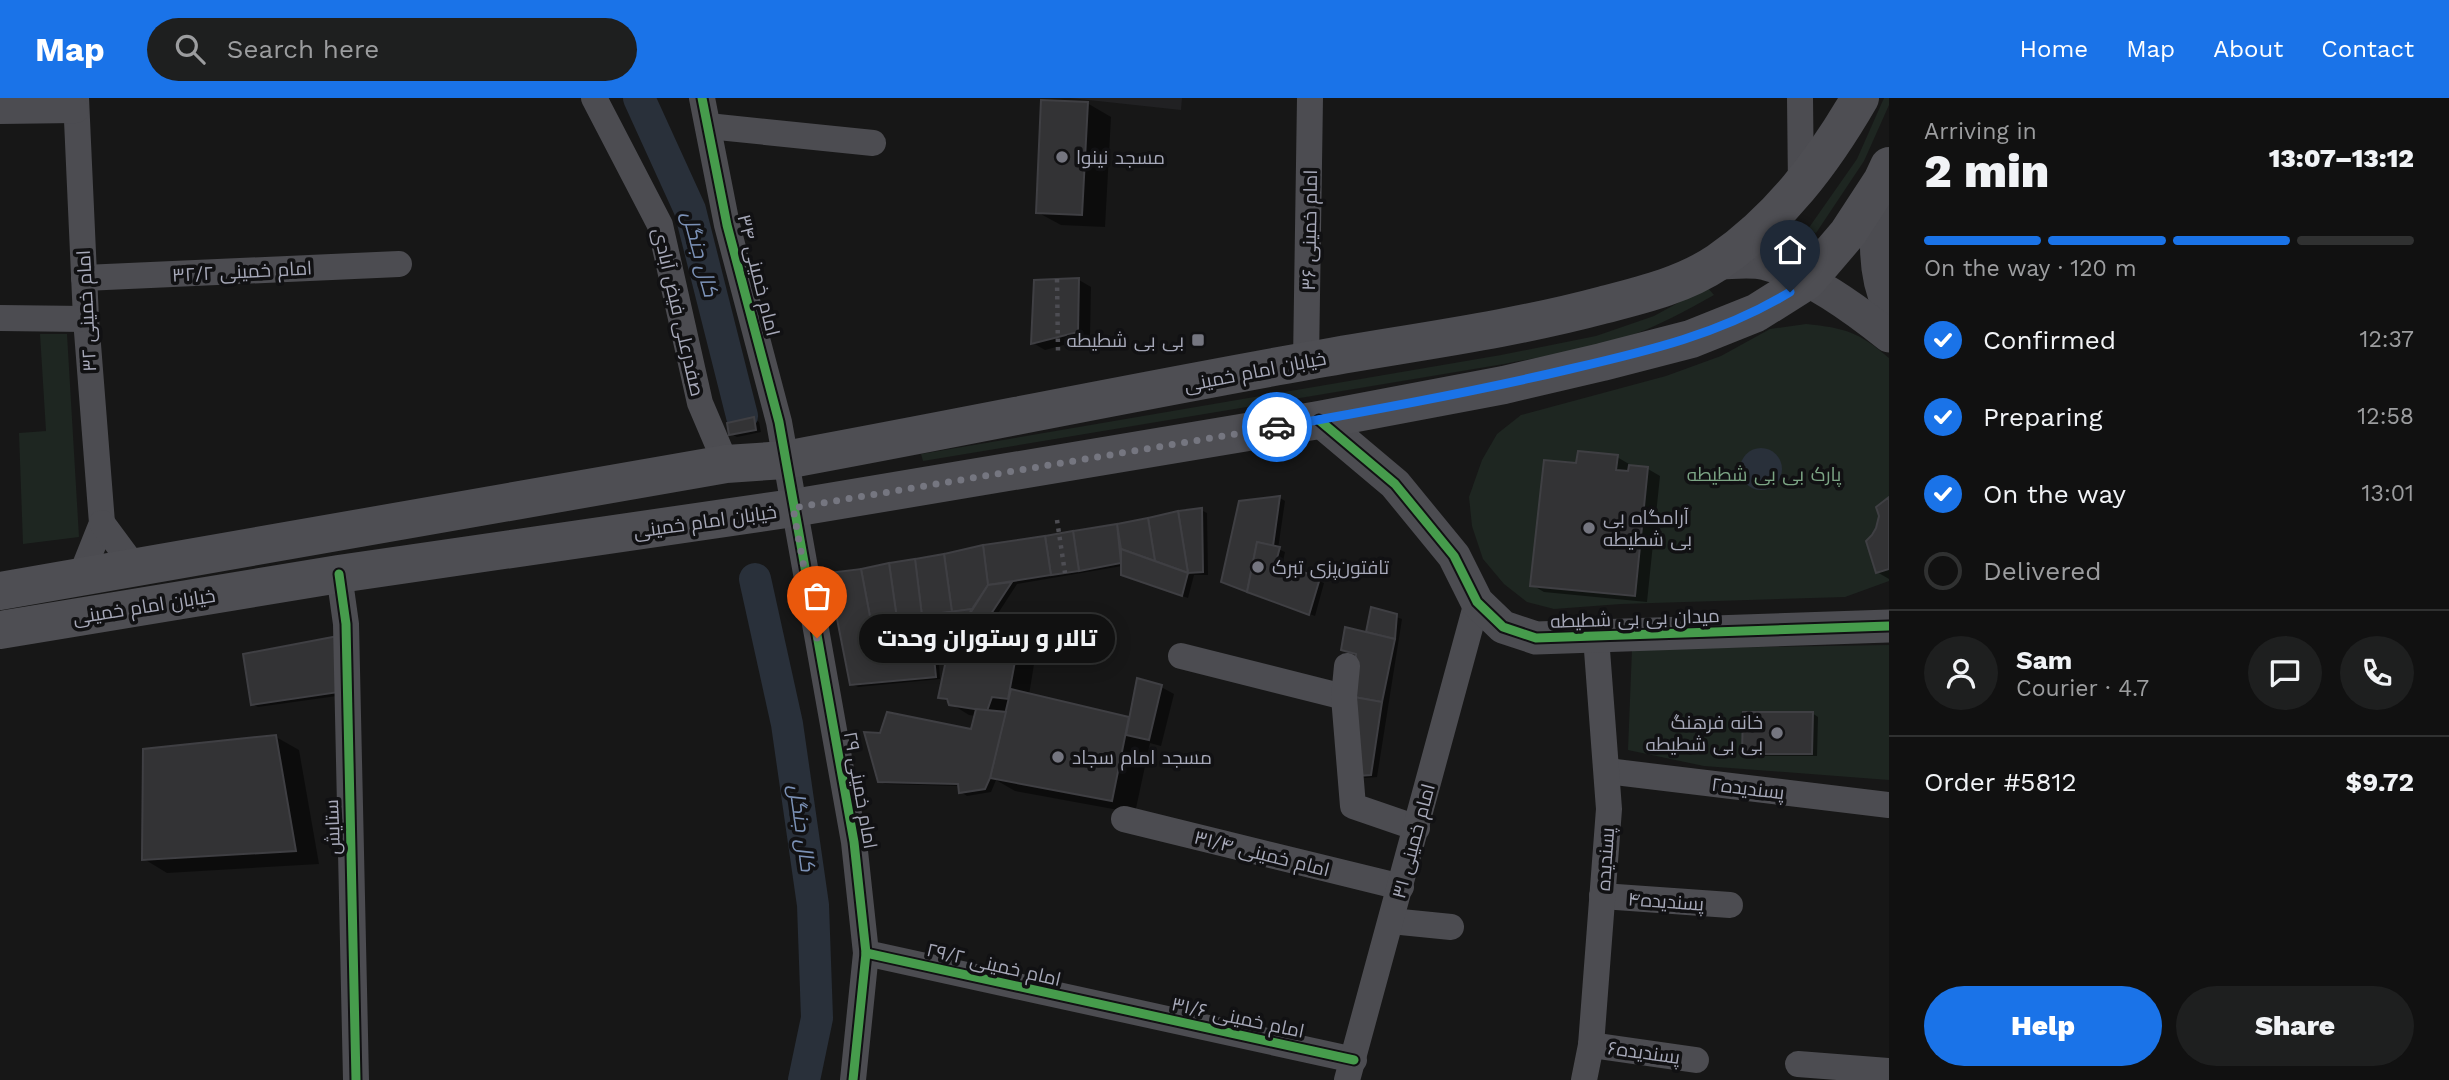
<!DOCTYPE html>
<meta charset="utf-8">
<style>
:root{--surface:#111;--page:#1e1f1f;--text:#f1f3f6;--muted:#9c9d9f;--line:#303131;--accent:#1a73e8}
body{margin:0;font-family:"Work Sans",Cairo,sans-serif;background:var(--page);color:var(--text);height:100vh;display:flex;flex-direction:column;font-size:26px;white-space:nowrap}
*{box-sizing:border-box;margin:0}
p{font-size:23px;color:var(--muted)}
.icon{flex:none;width:38px;height:38px;fill:none;stroke:currentColor;stroke-width:2;stroke-linecap:round;stroke-linejoin:round}
.map{position:relative;flex:1;overflow:hidden}
.sheet{display:flex;flex-direction:column;background:var(--surface);width:560px}
.sheet>*{flex:none}
.pin{position:absolute;display:grid;place-items:center;width:60px;height:60px;color:#fff;margin:-72px -30px;border-radius:50% 50% 50% 0;rotate:-45deg;box-shadow:0 0 7px #0007}
.pin .icon{rotate:45deg}
.courier{position:absolute;display:grid;place-items:center;width:70px;height:70px;margin:-35px;border:5px solid #1a73e8;border-radius:50%;background:#fff;color:#222;box-shadow:0 2px 9px #0007}
.bubble{position:absolute;height:49px;border-radius:24px;background:var(--surface);box-shadow:0 4px 18px #0003,0 0 0 2px var(--line);font-size:23px;font-weight:800;line-height:49px;text-align:center}
.summary em{font-style:normal;font-weight:800}
.summary div{display:flex;flex-direction:column-reverse}
.summary{display:flex;align-items:center;justify-content:space-between;height:119px;padding:0 35px}
h1{font-size:46px;font-weight:800;line-height:52px}
.bar{display:grid;grid-template-columns:repeat(4,1fr);gap:10px 7px;align-content:center;height:84px;padding:0 35px}
.bar i{height:9px;border-radius:5px;background:var(--line)}
.bar .active{background:var(--accent)}
.bar p{grid-column:span 4}
.line{display:flex;align-items:center;gap:18px;padding:0 35px;border-top:2px solid var(--line)}
.line div{flex:1}
.round{display:grid;place-items:center;flex:none;width:74px;height:74px;border-radius:37px;background:var(--page)}
ol{padding:0 35px;list-style:none}
li{display:flex;align-items:center;gap:21px;height:77px}
li p{margin-inline-start:auto}
li .icon{padding:7px;border-radius:50%;background:var(--accent);color:#fff;stroke-width:4}
li:last-child{color:var(--muted)}
li i{width:38px;height:38px;border:4px solid var(--line);border-radius:50%}
.primary-button{display:flex;gap:14px;margin-top:auto;padding:14px 35px}
.primary-button a{flex:1;height:80px;border-radius:42px;background:var(--accent);color:#fff;font-size:28px;font-weight:800;line-height:80px;text-align:center}
.primary-button a+a{background:var(--page);color:var(--text)}
header{display:flex;align-items:center;gap:42px;box-sizing:border-box;height:98px;padding:0 35px;background:var(--accent);color:#fff}
header strong{font-size:33px}
nav{display:flex;gap:38px;margin-inline-start:auto;font-size:24px}
.search{width:490px;height:63px;background:var(--page);display:flex;align-items:center;gap:18px;box-sizing:border-box;padding:0 24px;border-radius:38px;color:var(--muted);font-size:26px}
main{display:flex;flex:1;min-height:0}
.map>svg:first-child{display:block}
</style>
<header>
<strong>Map</strong>
<div class="search"><svg class="icon" aria-label="search" viewBox="0 0 24 24"><circle cx="10" cy="10" r="6"/><path d="M15 15l6 6"/></svg>Search here</div>
<nav><a>Home</a><a>Map</a><a>About</a><a>Contact</a></nav>
</header>
<main>
<div class="map">
<svg width="1889" height="982" viewBox="0 0 1889 982">
<rect width="100%" height="100%" fill="#171717"/>
<polygon fill="#212123" points="1070,0 1182,0 1181,12"/>
<g fill="#1e2621">
<polygon points="1884,0 1889,0 1889,7 1864,63 1816,135 1808,131 1857,61"/>
<path d="M1707,189L1714,197C1685,213 1657,229 1626,239C1587,252 1545,258 1504,266L923,363L921,356L1501,257L1596,238L1654,218Z"/>
<path d="M1806,226C1845,230 1859,234 1889,260V483L1845,499L1621,506L1554,511L1527,504L1504,486L1483,461L1472,428L1469,399L1482,362L1497,336L1521,317L1666,278L1721,258L1770,231Z"/>
<polygon points="40,236 67,236 79,439 23,446 19,335 46,333"/>
<polygon points="1889,547 1889,682 1704,668 1628,652 1632,551"/>
</g>
<circle fill="#29303a" cx="1761" cy="371" r="21"/>
<g fill="#0007">
<polygon points="1087,5 1111,19 1105,129 1061,127 1037,114"/>
<polygon points="1079,182 1091,189 1090,240 1045,252 1033,245"/>
<polygon points="753,321 759,324 761,334 737,339 731,336"/>
<polygon points="1617,359 1629,366 1629,369 1648,371 1660,378 1647,504 1544,494 1532,487 1578,367"/>
<polygon points="1280,400 1285,403 1278,451 1285,454 1282,468 1324,485 1315,518 1229,486"/>
<polygon points="1889,401 1889,481 1877,474 1874,439"/>
<polygon points="1201,412 1207,415 1208,477 1194,477 1188,500 1129,479 1122,468 1017,486 984,537 1005,542 1016,538 1035,549 1036,554 1029,597 1131,620 1161,589 1174,596 1161,648 1150,645 1135,715 1015,693 996,682 991,694 967,698 961,694 960,688 885,686 879,683 973,633 976,618 969,617 940,599 954,549 938,551 940,581 858,589 852,586 830,477"/>
<polygon points="1372,511 1402,521 1377,679 1365,680 1360,677 1358,557 1343,551 1367,537"/>
<polygon points="338,540 344,597 258,609 252,606"/>
<polygon points="1812,615 1818,619 1817,658 1750,658 1744,655"/>
<polygon points="276,639 299,652 319,766 167,775 144,761"/>
</g>
<g fill="none" stroke-linecap="round" stroke-linejoin="round">
<g stroke="#29303a" stroke-width="32">
<polyline points="639,0 690,112 742,318"/>
<polyline points="755,481 787,626 813,807 817,920 804,982"/>
</g>
</g>
<g fill="#333335" stroke="#3f3f43" stroke-width="2">
<polygon points="1041,2 1088,4 1082,117 1036,115"/>
<polygon points="1079,180 1078,234 1031,246 1034,182"/>
<polygon points="754,319 756,332 729,337 727,325"/>
<polygon points="1578,353 1618,357 1616,372 1628,373 1629,367 1648,369 1635,498 1530,488 1544,362 1576,365"/>
<polygon points="1280,398 1273,448 1257,444 1247,494 1221,484 1239,403"/>
<polygon points="1889,399 1889,471 1876,475 1866,443 1872,437 1876,430 1879,418 1876,409"/>
<polygon points="1202,410 1203,474 1188,475 1178,413"/>
<polygon points="1178,413 1188,475 1155,463 1148,420"/>
<polygon points="1148,420 1155,463 1121,451 1117,426"/>
<polygon points="1117,426 1121,465 1079,473 1073,433"/>
<polygon points="1073,433 1079,473 1051,477 1045,438"/>
<polygon points="1045,438 1051,477 988,487 983,447"/>
<polygon points="1257,444 1280,449 1276,464 1320,480 1309,517 1247,494"/>
<polygon points="983,447 988,487 972,511 952,514 944,456"/>
<polygon points="1121,451 1188,475 1182,498 1121,477"/>
<polygon points="944,456 952,514 922,518 915,461"/>
<polygon points="915,461 922,518 897,521 889,465"/>
<polygon points="889,465 897,521 871,524 861,471"/>
<polygon points="861,471 871,524 972,511 961,530 953,531 954,546 933,549 936,579 850,587 828,475"/>
<polygon points="1012,484 979,534 961,530 988,487"/>
<polygon points="1371,509 1397,516 1395,541 1366,534"/>
<polygon points="1345,529 1395,541 1382,604 1354,599 1356,556 1341,552"/>
<polygon points="961,530 1004,540 1007,533 1017,536 1019,542 1008,601 992,599 987,613 949,607 947,601 938,600 946,562"/>
<polygon points="338,538 339,594 251,607 243,556"/>
<polygon points="1137,580 1162,587 1149,642 1126,637"/>
<polygon points="1011,591 1129,619 1112,703 990,680"/>
<polygon points="1354,599 1382,604 1371,677 1358,678"/>
<polygon points="976,611 1006,614 990,680 985,691 959,695 958,686 878,684 864,634 880,635 887,614 971,631"/>
<polygon points="1743,614 1813,614 1812,656 1742,656"/>
<polygon points="276,637 296,753 142,762 143,651"/>
</g>
<g fill="none" stroke-linecap="round" stroke-linejoin="round">
<g stroke="#4d4d53" stroke-width="4.5" stroke-dasharray="3.5 5" stroke-linecap="butt">
<polyline points="1057,181 1058,253"/>
<polyline points="1057,422 1065,475"/>
</g>
<g stroke="#4c4c51" stroke-width="26">
<polyline points="76,0 86,221 102,425 80,480"/>
<polyline points="594,0 660,127 700,305 726,366"/>
<polyline points="702,0 727,127 779,324 854,744 866,855 853,982"/>
<polyline points="1800,0 1801,89"/>
<polyline points="0,13 76,12"/>
<polyline points="708,28 873,45"/>
<polyline points="84,180 399,166"/>
<polyline points="0,220 86,221"/>
<polyline points="1306,263 1310,0"/>
<polyline points="102,425 136,471"/>
<polyline points="339,476 346,526 356,982"/>
<polyline points="1181,558 1344,599"/>
<polyline points="1347,568 1344,599 1353,708 1417,730"/>
<polyline points="1607,673 1889,707"/>
<polyline points="1124,721 1401,789"/>
<polyline points="1602,798 1730,807"/>
<polyline points="1391,823 1451,829"/>
<polyline points="866,855 1354,962"/>
<polyline points="1591,947 1696,962"/>
<polyline points="1798,966 1889,973"/>
<polyline points="1347,982 1477,504"/>
<polyline points="1584,982 1591,947 1609,711 1596,539"/>
</g>
<g stroke="#4c4c51" stroke-width="33">
<path d="M1882,83C1877,125 1870,169 1889,209"/>
<path d="M1717,165C1732,165 1752,162 1766,166C1809,177 1855,211 1889,238"/>
<polyline points="1319,322 1395,386 1454,458 1477,504 1503,529 1536,540 1889,528"/>
</g>
<g stroke="#4e4e53" stroke-width="38">
<path d="M0,493L726,366L785,362C959,330 1133,294 1307,263C1406,245 1506,233 1603,207C1642,197 1684,187 1718,164C1780,121 1823,64 1860,0"/>
<polyline points="0,532 339,476 793,410 1319,322 1504,287 1602,264 1691,241 1756,215 1807,183 1848,135 1882,83 1889,68"/>
</g>
<g stroke="#111113" stroke-width="13">
<g id="cycleway">
<polyline points="702,0 727,127 779,324 854,744 866,855 853,982"/>
<polyline points="1319,322 1395,386 1454,458 1477,504 1503,529 1536,540 1889,528"/>
<polyline points="339,476 346,526 356,982"/>
<polyline points="866,855 1354,962"/>
</g>
</g>
<use href="#cycleway" stroke="#469c4c" stroke-width="9"/>
</g>
<g fill="none" stroke-linecap="round" stroke-linejoin="round">
<polyline stroke="#757680" stroke-width="7" stroke-dasharray="0 12.6" points="817,540 793,410 1277,329"/>
<path stroke="#1a73e8" stroke-width="9" d="M1277,329C1375,312 1473,294 1570,271C1648,253 1721,236 1790,194"/>
</g>
<g fill="#757680" stroke="#111113" stroke-width="2.5">
<circle cx="1062" cy="59" r="7"/>
<rect x="1191" y="235" width="14" height="14" rx="3.5"/>
<circle cx="1589" cy="430" r="7"/>
<circle cx="1258" cy="469" r="7"/>
<circle cx="1777" cy="635" r="7"/>
<circle cx="1058" cy="659" r="7"/>
</g>
<g text-anchor="middle" stroke-width="7" stroke-linejoin="round" paint-order="stroke">
<g font-size="19" fill="#a7a9b9" stroke="#111113" text-anchor="start">
<text x="1076" y="66">مسجد نینوا</text>
<text x="1184" y="249" text-anchor="end">بی بی شطیطه</text>
<text x="1603" y="426">آرامگاه بی<tspan x="1603" dy="22">بی شطیطه</tspan></text>
<text x="1272" y="476">تافتون‌پزی تبرک</text>
<text x="1763" y="631" text-anchor="end">خانه فرهنگ<tspan x="1763" dy="22">بی بی شطیطه</tspan></text>
<text x="1072" y="666">مسجد امام سجاد</text>
</g>
<g font-size="19" fill="#a7a9b9" stroke="#111113">
<text transform="translate(1309 132) rotate(-89)" y="7">امام خمینی ۳۶</text>
<text transform="translate(242 173) rotate(-3)" y="7">امام خمینی ۳۲/۲</text>
<text transform="translate(759 177) rotate(76)" y="7">امام خمینی ۳۴</text>
<text transform="translate(86 213) rotate(-93)" y="7">امام خمینی ۳۲</text>
<text transform="translate(679 214) rotate(77)" y="7">صفدرعلی فیض آبادی</text>
<text transform="translate(1255 273) rotate(-11)" y="7">خیابان امام خمینی</text>
<text transform="translate(705 423) rotate(-8)" y="7">خیابان امام خمینی</text>
<text transform="translate(144 508) rotate(-9)" y="7">خیابان امام خمینی</text>
<text transform="translate(1635 520) rotate(-2)" y="7">میدان بی بی شطیطه</text>
<text transform="translate(1748 690) rotate(7)" y="7">پسندیده۲</text>
<text transform="translate(861 692) rotate(80)" y="7">امام خمینی ۲۹</text>
<text transform="translate(332 729) rotate(-92)" y="7">ستایش</text>
<text transform="translate(1413 743) rotate(-75)" y="7">امام خمینی ۳۱</text>
<text transform="translate(1262 755) rotate(14)" y="7">امام خمینی ۳۱/۴</text>
<text transform="translate(1605 761) rotate(-86)" y="7">پسندیده</text>
<text transform="translate(1666 803) rotate(4)" y="7">پسندیده۴</text>
<text transform="translate(994 866) rotate(13)" y="7">امام خمینی ۲۹/۲</text>
<text transform="translate(1238 919) rotate(12)" y="7">امام خمینی ۳۱/۶</text>
<text transform="translate(1644 954) rotate(8)" y="7">پسندیده۶</text>
</g>
<g font-size="19" fill="#7ca585" stroke="#111113">
<text x="1764" y="383">پارک بی بی شطیطه</text>
</g>
<g font-size="21" font-style="italic" fill="#7b91b6" stroke="#111113">
<text transform="translate(700 156) rotate(75)" y="7">کال جنگل</text>
<text transform="translate(802 730) rotate(82)" y="7">کال جنگل</text>
</g>
</g>
</svg>
<div class="pin" style="left:817px;top:540px;background:#ea580c"><svg class="icon" aria-label="bag" viewBox="0 0 24 24"><path d="M5 8h14l-1 12H6zM9 8a3 3 0 0 1 6 0"/></svg></div>
<div class="pin" style="left:1790px;top:194px;background:#1f2937"><svg class="icon" aria-label="home" viewBox="0 0 24 24"><path d="M3 11l9-7 9 7M6 9v11h12V9"/></svg></div>
<div class="courier" style="left:1277px;top:329px"><svg class="icon" aria-label="car" viewBox="0 0 24 24"><path d="M5 17H2v-5l4-1 3-4h7l3 4 3 1v5h-3M9 17h6M6 11h13"/><circle cx="7" cy="17" r="2"/><circle cx="17" cy="17" r="2"/></svg></div>
<div class="bubble" style="left:859px;top:516px;width:256px">تالار و رستوران وحدت</div>
</div>
<section class="sheet">
<div class="summary"><div><h1>2 min</h1><p>Arriving in</p></div><em>13:07–13:12</em></div>
<div class="bar"><i class="active"></i><i class="active"></i><i class="active"></i><i></i><p>On the way · 120 m</p></div>
<ol>
<li><svg class="icon" aria-label="check" viewBox="0 0 24 24"><path d="M5 12l5 5 9-10"/></svg>Confirmed<p>12:37</p></li>
<li><svg class="icon" aria-label="check" viewBox="0 0 24 24"><path d="M5 12l5 5 9-10"/></svg>Preparing<p>12:58</p></li>
<li><svg class="icon" aria-label="check" viewBox="0 0 24 24"><path d="M5 12l5 5 9-10"/></svg>On the way<p>13:01</p></li>
<li><i></i>Delivered</li>
</ol>
<div class="line" style="height:126px"><a class="round"><svg class="icon" aria-label="person" viewBox="0 0 24 24"><circle cx="12" cy="8" r="4"/><path d="M4 21q1-7 8-7t8 7"/></svg></a><div><b>Sam</b><p>Courier · 4.7</p></div><a class="round"><svg class="icon" aria-label="chat" viewBox="0 0 24 24"><path d="M4 5h16v11H9l-5 4z"/></svg></a><a class="round"><svg class="icon" aria-label="phone" viewBox="0 0 24 24"><path d="M5 4h4l2 5-3 2q2 4 5 5l2-3 5 2v4C11 20 4 13 5 4z"/></svg></a></div>
<div class="line" style="height:91px"><div>Order #5812</div><b>$9.72</b></div>
<div class="primary-button"><a>Help</a><a>Share</a></div>
</section>
</main>
